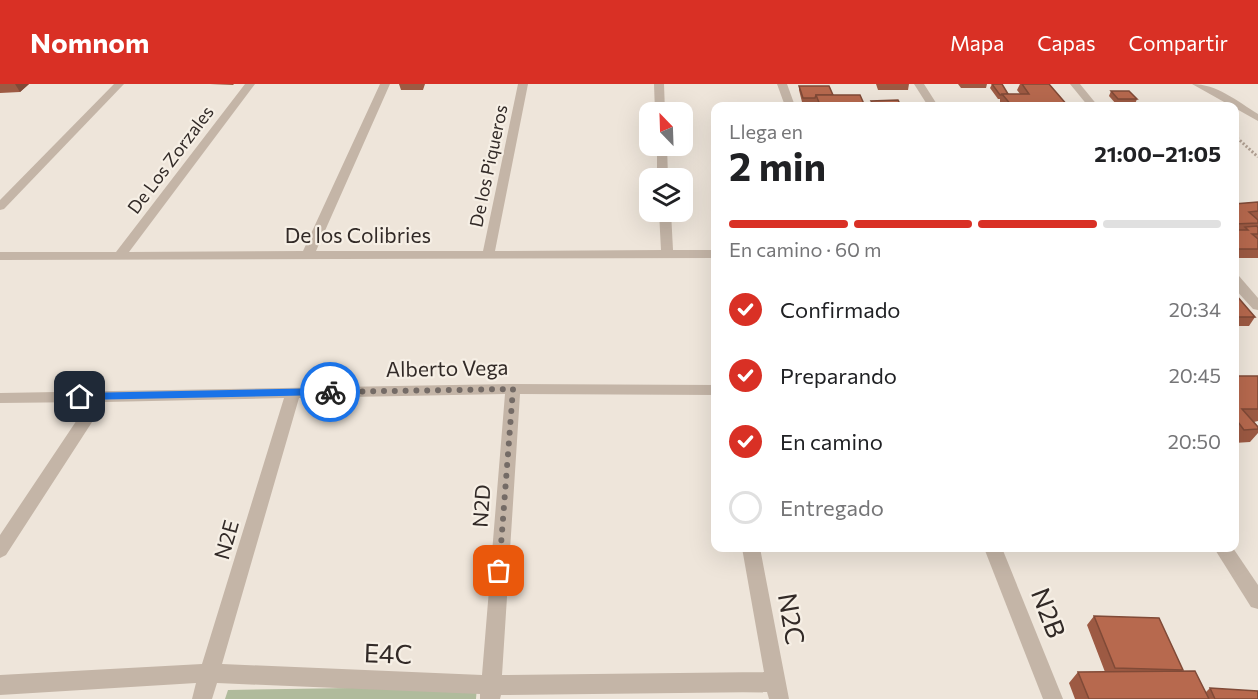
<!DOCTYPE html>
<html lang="es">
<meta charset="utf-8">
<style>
:root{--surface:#fff;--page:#f2f2f2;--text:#202124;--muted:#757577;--line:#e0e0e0;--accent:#d93025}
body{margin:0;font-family:Commissioner,sans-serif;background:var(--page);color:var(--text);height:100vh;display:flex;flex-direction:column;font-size:22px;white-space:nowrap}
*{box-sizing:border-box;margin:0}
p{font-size:20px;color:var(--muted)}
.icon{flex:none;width:33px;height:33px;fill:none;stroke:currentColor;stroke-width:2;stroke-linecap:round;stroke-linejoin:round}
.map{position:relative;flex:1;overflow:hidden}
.sheet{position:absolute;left:711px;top:18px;width:528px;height:450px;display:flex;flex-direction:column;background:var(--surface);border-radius:12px;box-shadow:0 6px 24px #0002}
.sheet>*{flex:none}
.needle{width:39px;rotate:337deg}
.tools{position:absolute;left:639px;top:18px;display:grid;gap:12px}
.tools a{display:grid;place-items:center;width:54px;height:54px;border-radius:12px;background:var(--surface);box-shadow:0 6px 24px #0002;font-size:30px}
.pin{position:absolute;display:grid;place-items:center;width:51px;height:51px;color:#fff;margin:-26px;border-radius:12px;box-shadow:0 3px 9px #0006}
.courier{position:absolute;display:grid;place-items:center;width:60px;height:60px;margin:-30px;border:4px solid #1a73e8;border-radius:50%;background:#fff;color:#222;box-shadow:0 2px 8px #0007}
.head em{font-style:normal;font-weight:700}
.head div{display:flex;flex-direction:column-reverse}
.head{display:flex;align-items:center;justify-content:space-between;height:102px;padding:0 18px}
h1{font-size:39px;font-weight:700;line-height:45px}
.bar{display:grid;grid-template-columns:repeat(4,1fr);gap:9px 6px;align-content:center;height:72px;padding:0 18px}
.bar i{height:8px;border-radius:4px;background:var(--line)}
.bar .selected{background:var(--accent)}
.bar p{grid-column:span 4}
ol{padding:0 18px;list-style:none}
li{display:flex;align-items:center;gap:18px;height:66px}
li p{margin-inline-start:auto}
li .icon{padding:6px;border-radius:50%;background:var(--accent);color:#fff;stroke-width:4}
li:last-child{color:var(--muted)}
li i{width:33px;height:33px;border:3px solid var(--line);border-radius:50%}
header{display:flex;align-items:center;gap:36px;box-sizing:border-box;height:84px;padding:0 30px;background:var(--accent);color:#fff}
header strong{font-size:28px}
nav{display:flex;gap:33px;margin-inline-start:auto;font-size:21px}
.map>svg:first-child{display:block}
</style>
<header>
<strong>Nomnom</strong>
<nav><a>Mapa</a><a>Capas</a><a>Compartir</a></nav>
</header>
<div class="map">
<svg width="1258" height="615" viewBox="0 0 1258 615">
<rect width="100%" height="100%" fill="#eee5da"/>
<polygon fill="#b0bb9c" points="477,602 476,615 225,615 228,606"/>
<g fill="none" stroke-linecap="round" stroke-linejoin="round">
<polyline stroke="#b09f92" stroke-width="3" stroke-dasharray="2 2" stroke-linecap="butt" points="1234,51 1258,73"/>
<path fill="#c4b5a7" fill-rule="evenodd" d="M1192,0C1217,0 1237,17 1258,30V37Z"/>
<g fill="#c4b5a7" fill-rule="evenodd">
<polygon points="114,0 124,0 4,125 0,126 0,116"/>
<polygon points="245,0 255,0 129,168 303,167 380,0 390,0 316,167 483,167 518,0 528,0 495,167 661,166 659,128 671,128 673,166 716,166 716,174 0,176 0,168 116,168"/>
<polygon points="654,0 664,0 665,28 655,28"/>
<polygon points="777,0 787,0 795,22 785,22"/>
<polygon points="914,0 924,0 938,22 928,22"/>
<polygon points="657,62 667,62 668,94 657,94"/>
<path d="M513,300L716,301V311L520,310L502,591L764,588L742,464H760L789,615H769L767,608L501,611L500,615H480V610L217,599L212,615H192L196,599L0,611V591L202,580L284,314L105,318L6,471L0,474V451L89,318L0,319V309ZM505,310L482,591L222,580L299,314Z"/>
<polygon points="984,464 1002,464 1063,615 1043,615"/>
<polygon points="1214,464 1233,464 1258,501 1258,525 1251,523"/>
</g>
<g fill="#c4b5a7" fill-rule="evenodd">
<polygon points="1070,0 1080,0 1098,22 1088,22"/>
<polygon points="1234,191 1239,192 1258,214 1258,226 1253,225 1234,204"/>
</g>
</g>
<g fill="#9d5a43">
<polygon points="0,0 29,0 20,8 0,9"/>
<polygon points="210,0 234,0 233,1"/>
<polygon points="399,0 425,0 423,6 401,6"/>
<polygon points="876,0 909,0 908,6 878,6"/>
<polygon points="958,0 987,0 986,4 961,4"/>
<polygon points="992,0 1008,10 1020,10 1017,6 1020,0 1049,0 1068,22 1003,22 1000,18 1000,15 998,15 990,4"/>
<polygon points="799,2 864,20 864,22 816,22 815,18 802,18 799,6"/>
<polygon points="1111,7 1137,15 1135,20 1116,20 1109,12"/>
<polygon points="1258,118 1258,174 1234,174 1234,120"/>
<polygon points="1234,212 1255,233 1249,242 1234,242"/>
<polygon points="1234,292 1258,292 1258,337 1254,338 1258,343 1258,349 1250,358 1234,359"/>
<polygon points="1094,532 1183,586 1182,587 1206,608 1210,604 1258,615 1075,615 1069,599 1078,588 1105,588 1087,541"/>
</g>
<polygon fill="#804a37" points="15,0 29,0 20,8"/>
<g fill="#b7694e" stroke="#804a37" stroke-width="1.5">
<polygon points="992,0 1002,0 1008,10 1000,11"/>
<polygon points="1022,0 1049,0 1068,22 1012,22 1002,10 1029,10"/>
<polygon points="799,2 829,2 833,11 816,11 815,14 803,14"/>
<polygon points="1111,7 1129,7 1137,15 1118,15"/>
<polygon points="816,11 860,11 864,20 820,21"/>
<polygon points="898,16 901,22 874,22 871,17"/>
<polygon points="1258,118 1258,127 1249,128 1258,136 1258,139 1234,140 1234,120"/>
<polygon points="1257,142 1258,144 1258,150 1252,150 1258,155 1258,165 1236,165 1234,164 1234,146 1248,146 1245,143"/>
<polygon points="1236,211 1255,233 1234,233 1234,212"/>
<polygon points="1234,292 1258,292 1258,325 1242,325 1258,343 1258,345 1244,346 1238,338 1234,338"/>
<polygon points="1094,532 1159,534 1183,586 1115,584"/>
<polygon points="1195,587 1209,615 1089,615 1078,588"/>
<polygon points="1210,604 1258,607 1258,615 1215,615"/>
</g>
<polygon fill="#1a73e8" points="330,304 335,308 330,311 80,316 75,313 80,309"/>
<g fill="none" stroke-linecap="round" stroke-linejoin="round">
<polyline stroke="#746b66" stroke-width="6" stroke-dasharray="0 10.8" points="330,308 513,305 499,487"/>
</g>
<g text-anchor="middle" stroke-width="4.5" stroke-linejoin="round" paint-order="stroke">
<g font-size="18" fill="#322a27" stroke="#f6efe5">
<text transform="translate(171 76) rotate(-53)" y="6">De Los Zorzales</text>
<text transform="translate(489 82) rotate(-78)" y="6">De los Piqueros</text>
</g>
<g font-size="21" fill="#322a27" stroke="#f6efe5">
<text x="358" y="159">De los Colibries</text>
<text transform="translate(447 285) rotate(-1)" y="7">Alberto Vega</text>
<text transform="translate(482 422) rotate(-86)" y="7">N2D</text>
<text transform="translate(227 456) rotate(-74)" y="7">N2E</text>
</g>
<g font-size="26" fill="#322a27" stroke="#f6efe5">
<text transform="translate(1048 529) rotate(69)" y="9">N2B</text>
<text transform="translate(791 535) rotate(80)" y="9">N2C</text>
<text transform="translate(388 570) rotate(2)" y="9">E4C</text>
</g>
</g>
</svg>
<div class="tools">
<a><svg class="needle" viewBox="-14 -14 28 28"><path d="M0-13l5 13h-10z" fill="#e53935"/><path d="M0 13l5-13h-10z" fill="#757577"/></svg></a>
<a><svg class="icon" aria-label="layers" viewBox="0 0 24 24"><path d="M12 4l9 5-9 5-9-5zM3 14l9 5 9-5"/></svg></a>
</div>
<div class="pin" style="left:499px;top:487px;background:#ea580c"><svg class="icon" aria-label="bag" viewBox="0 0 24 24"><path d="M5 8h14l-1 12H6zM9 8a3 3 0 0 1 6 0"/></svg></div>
<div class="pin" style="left:80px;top:313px;background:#1f2937"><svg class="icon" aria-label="home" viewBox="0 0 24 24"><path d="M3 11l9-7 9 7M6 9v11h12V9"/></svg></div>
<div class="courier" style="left:330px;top:308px"><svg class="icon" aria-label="bike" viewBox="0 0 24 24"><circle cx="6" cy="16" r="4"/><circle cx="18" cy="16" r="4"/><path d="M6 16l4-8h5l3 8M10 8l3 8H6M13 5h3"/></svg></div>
<section class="sheet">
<div class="head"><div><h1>2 min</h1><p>Llega en</p></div><em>21:00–21:05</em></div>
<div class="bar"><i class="selected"></i><i class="selected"></i><i class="selected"></i><i></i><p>En camino · 60 m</p></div>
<ol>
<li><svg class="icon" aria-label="check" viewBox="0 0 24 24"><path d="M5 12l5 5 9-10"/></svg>Confirmado<p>20:34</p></li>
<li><svg class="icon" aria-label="check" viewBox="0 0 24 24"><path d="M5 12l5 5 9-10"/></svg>Preparando<p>20:45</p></li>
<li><svg class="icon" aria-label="check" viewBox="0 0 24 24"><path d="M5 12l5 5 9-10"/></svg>En camino<p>20:50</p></li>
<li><i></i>Entregado</li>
</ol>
</section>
</div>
